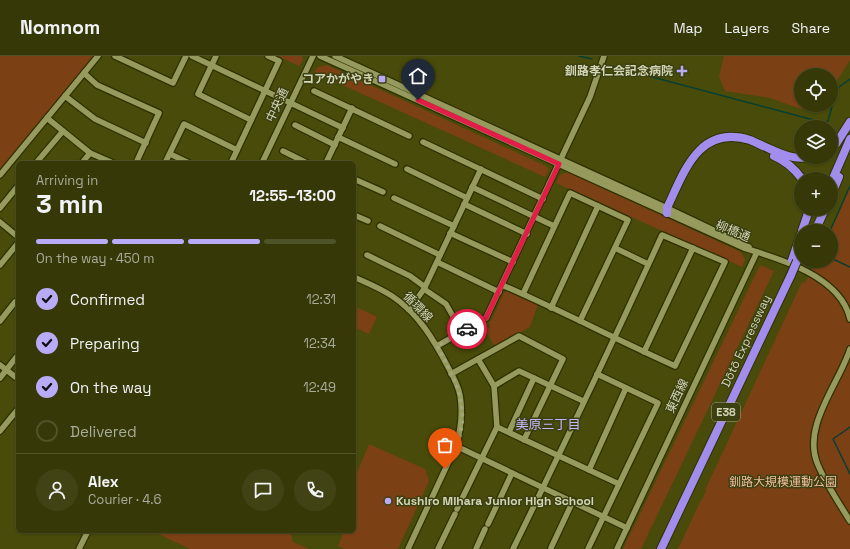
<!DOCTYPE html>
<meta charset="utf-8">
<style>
:root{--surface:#363807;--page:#414315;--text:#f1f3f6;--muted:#aaac9b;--line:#505228;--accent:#b9abf7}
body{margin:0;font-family:"Space Grotesk","Noto Sans JP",sans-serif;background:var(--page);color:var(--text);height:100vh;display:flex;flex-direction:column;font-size:15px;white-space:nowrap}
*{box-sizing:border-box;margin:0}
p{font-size:13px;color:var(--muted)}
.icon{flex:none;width:22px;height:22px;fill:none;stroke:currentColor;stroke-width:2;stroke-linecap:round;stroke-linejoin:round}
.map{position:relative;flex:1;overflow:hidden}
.drawer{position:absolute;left:16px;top:105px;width:340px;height:372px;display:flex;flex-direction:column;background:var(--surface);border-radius:6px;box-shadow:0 1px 3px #0004,0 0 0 1px var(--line)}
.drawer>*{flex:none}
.tools{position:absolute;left:794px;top:12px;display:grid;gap:8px}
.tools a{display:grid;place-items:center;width:44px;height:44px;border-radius:50%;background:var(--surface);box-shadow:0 1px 3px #0004,0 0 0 1px var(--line);font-size:20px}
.pin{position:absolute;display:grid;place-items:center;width:34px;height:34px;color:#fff;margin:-41px -17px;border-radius:50% 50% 50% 0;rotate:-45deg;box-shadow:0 0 4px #0007}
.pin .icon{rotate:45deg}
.courier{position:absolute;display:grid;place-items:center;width:40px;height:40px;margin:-20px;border:3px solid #e11d48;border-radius:50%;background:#fff;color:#222;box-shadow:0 1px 5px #0007}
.summary em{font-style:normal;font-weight:800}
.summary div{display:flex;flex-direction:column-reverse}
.summary{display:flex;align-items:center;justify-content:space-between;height:68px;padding:0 20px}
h1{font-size:26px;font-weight:800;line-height:30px}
.bar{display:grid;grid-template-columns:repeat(4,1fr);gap:6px 4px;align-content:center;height:48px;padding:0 20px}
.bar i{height:5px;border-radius:3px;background:var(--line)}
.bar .on{background:var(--accent)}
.bar p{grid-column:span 4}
.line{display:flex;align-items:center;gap:10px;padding:0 20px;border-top:1px solid var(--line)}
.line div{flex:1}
.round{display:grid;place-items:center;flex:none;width:42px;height:42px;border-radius:21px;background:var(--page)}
ol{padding:0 20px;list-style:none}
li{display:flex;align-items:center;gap:12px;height:44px}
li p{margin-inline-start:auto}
li .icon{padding:4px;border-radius:50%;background:var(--accent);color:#111;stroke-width:4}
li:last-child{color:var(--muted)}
li i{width:22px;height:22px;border:2px solid var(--line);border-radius:50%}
header{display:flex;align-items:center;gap:24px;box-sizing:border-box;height:56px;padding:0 20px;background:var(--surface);border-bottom:1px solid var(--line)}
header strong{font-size:19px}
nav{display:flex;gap:22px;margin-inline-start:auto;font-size:14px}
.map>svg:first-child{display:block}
</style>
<header>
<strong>Nomnom</strong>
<nav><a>Map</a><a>Layers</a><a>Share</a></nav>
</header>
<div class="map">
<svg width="850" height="493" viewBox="0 0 850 493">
<rect width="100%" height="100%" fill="#484b09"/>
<g fill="#7c4015">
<polygon points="0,0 93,0 0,116"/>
<polygon points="278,0 302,0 303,4 299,10"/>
<polygon points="724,0 850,0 850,4 831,34 831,19 801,19 801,49 822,49 822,50 801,53 770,42 725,35 719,21"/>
<polygon points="327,9 546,110 549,114 545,121 314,16 318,11"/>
<polygon points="567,116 741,196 745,204 742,211 556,127 560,119"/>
<polygon points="850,130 850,493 678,493 701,444 702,444 706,435 705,434 802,226 805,227 816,205 831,205 831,175 830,175"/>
<polygon points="760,209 774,215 641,493 623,493"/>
<polygon points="507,235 538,248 530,271 495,291 485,274 490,271 489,266 491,265 504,237"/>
<polygon points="354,250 377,261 369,278 354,271"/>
<polygon points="369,388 425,413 429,425 398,493 344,493 338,490 344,475 354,475 354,453 355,450 354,450 354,424"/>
<polygon points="152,475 290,475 293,486 309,493 190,493"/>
</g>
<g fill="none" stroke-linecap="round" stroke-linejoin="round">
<g stroke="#073f32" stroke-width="1.5">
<polyline points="579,0 592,3"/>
<polyline points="611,10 825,67 828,65 834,43 839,31 850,23"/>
<polyline points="830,175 850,130"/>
<polyline points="831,202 850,211"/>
<polyline points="850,371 833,383 850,418"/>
</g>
<g stroke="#2e3000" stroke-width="8">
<g id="minor">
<polyline points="115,0 173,27 186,0"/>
<polyline points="192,0 343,72"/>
<polyline points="216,0 198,38 251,64"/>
<path d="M320,0L744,192C781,203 841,221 850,263"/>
<polyline points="335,0 667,152 749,191"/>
<polyline points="84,17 97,29 159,57 136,107"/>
<polyline points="314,35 409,80"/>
<polyline points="65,40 95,63 146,87"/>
<polyline points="47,62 90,97 113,107"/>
<polyline points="295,69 335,89"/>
<polyline points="338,81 395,108"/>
<polyline points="423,86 543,143"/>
<polyline points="283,95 307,107"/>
<polyline points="170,98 189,107"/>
<polyline points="36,107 63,75"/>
<polyline points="82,107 90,97"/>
<polyline points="165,107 184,68 237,94"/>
<polyline points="231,107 279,5 268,0"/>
<polyline points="262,107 313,0"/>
<polyline points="326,107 352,52"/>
<polyline points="407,113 467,142"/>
<polyline points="0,119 98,0"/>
<polyline points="354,123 383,136"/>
<polyline points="472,131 554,170"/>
<polyline points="394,142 454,170"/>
<polyline points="464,148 527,178"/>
<polyline points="0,152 18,130"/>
<polyline points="354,159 368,165"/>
<polyline points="0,166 18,181"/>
<polyline points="380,170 440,199"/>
<polyline points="450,177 513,206"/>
<polyline points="615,192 648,208"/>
<polyline points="367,199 410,220 425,231"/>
<polyline points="437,206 499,236"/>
<polyline points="0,209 18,187"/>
<path d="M354,221C367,227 380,232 392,240C418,257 434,284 448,311C453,320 458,329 460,339C463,357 461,373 456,390L408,493"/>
<path d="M502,229C560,254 617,284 675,310L725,206L662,179C614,284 564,389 513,493"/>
<polyline points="424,233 446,248 462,276"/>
<polyline points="523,238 570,137 628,164 580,265"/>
<polyline points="551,252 598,150"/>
<polyline points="409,254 424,233 481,113"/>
<polyline points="0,265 15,246"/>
<polyline points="437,290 486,262 590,41 604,0"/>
<path d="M850,293C839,328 801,371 818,409C826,428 839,447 850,465"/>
<polyline points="644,296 693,192"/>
<polyline points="0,309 18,323"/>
<polyline points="451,318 519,280 563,303 524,384"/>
<polyline points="0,322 18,299"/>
<polyline points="494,330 519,315 583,345"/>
<polyline points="497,371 619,428"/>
<polyline points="0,375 18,353"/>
<polyline points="509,376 534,322"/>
<polyline points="456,390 627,472"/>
<polyline points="589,414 626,332"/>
<polyline points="457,453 497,371 494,330 478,303"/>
<polyline points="488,468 512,417"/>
<polyline points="551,492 573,445"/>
<polyline points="79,493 88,475"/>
<polyline points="438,493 455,458"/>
<polyline points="476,493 485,473"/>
<polyline points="588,493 658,347 597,318"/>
<polyline points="617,493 757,196"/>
</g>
</g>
<g stroke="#2e3000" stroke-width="10">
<g id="highway">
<polyline points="831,91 836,88 850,66"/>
<path d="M774,100C786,105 794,112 802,123"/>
<polyline points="831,127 850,83"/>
<polyline points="831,140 839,121"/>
<path d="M667,157V152C684,116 699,68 750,84C757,87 763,90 770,93C781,98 795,104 808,101"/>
<polyline points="802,175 808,157 808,153"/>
<polyline points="815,175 825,153"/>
<polyline points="792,204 801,178"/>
<polyline points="797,205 801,196"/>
<polyline points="661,493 791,219"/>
</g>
</g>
<use href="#minor" stroke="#969b5d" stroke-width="5.5"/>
<use href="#highway" stroke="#a28ded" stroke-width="8"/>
<g stroke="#2e3000" stroke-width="10" stroke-linecap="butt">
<polyline id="highway-bridge" points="791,219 797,205"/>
</g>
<use href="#highway-bridge" stroke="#a28ded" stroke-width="8"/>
</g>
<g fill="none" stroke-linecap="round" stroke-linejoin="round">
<path stroke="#a2a57a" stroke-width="4" stroke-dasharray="0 7.2" d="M445,413C448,406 453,398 456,391C472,352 455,323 437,290L467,273"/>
<polyline stroke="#e11d48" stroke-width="5" points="418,44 559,108 486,262 467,273"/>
</g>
<g fill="#b9abf7" stroke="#3d4011" stroke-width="1.5">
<path d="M680 9h4v4h4v4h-4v4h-4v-4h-4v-4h4z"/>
<rect x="378" y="19" width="8" height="8" rx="2"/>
<circle cx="388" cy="445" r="4"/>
</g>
<g text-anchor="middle" stroke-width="3" stroke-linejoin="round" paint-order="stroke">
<rect fill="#3d4011" stroke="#a5a985" stroke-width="1" x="712" y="347" width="28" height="18" rx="3"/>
<g font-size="11" font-weight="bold" fill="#d2d6b7">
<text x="726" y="360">E38</text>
</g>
<g font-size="12" font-weight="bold" fill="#d2d6b7" stroke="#3d4011" text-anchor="end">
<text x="673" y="19">釧路孝仁会記念病院</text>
<text x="374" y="27">コアかがやき</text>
<text x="396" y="449" text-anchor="start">Kushiro Mihara Junior High School</text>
</g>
<g font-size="12" fill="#d2d6b7" stroke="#3d4011">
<text transform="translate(277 49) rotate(-65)" y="4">中央通</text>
<text transform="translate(733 175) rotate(23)" y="4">柳橋通</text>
<text transform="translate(418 251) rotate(46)" y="4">循環線</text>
<text transform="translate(746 285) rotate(-65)" y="4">Dōtō Expressway</text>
<text transform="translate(677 340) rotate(-65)" y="4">東西線</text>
</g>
<g font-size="12" fill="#efbc9e" stroke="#3d4011">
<text x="783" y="430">釧路大規模運動公園</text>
</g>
<g font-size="13" fill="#c4b7ff" stroke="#3d4011">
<text x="548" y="373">美原三丁目</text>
</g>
</g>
</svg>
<div class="tools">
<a><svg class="icon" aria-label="locate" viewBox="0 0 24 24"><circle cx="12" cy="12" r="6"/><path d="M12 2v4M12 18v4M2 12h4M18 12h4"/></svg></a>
<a><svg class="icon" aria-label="layers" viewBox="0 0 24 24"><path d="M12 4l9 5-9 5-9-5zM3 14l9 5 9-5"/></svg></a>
<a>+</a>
<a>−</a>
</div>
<div class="pin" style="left:445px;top:413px;background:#ea580c"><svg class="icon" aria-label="bag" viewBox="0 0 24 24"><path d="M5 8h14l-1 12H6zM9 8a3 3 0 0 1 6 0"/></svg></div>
<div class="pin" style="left:418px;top:44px;background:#1f2937"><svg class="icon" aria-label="home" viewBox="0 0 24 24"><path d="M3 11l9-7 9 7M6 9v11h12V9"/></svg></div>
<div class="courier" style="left:467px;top:273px"><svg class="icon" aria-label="car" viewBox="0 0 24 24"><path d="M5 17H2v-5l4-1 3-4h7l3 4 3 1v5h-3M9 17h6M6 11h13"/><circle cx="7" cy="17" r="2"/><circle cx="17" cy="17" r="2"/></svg></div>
<section class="drawer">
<div class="summary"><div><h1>3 min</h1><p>Arriving in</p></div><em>12:55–13:00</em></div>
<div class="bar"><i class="on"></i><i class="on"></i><i class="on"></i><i></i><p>On the way · 450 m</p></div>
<ol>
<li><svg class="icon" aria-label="check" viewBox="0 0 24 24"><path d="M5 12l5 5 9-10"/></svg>Confirmed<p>12:31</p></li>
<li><svg class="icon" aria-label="check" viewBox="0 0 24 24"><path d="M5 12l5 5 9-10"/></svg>Preparing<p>12:34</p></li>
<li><svg class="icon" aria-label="check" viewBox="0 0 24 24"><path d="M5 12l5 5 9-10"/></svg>On the way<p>12:49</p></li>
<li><i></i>Delivered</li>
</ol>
<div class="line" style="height:72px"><a class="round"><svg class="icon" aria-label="person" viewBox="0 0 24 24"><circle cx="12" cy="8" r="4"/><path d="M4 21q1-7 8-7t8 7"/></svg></a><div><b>Alex</b><p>Courier · 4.6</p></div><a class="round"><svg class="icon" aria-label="chat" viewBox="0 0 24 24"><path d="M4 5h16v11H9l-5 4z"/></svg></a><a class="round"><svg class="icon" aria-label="phone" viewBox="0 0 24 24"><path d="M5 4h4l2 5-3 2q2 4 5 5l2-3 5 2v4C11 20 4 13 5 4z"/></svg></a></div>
</section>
</div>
